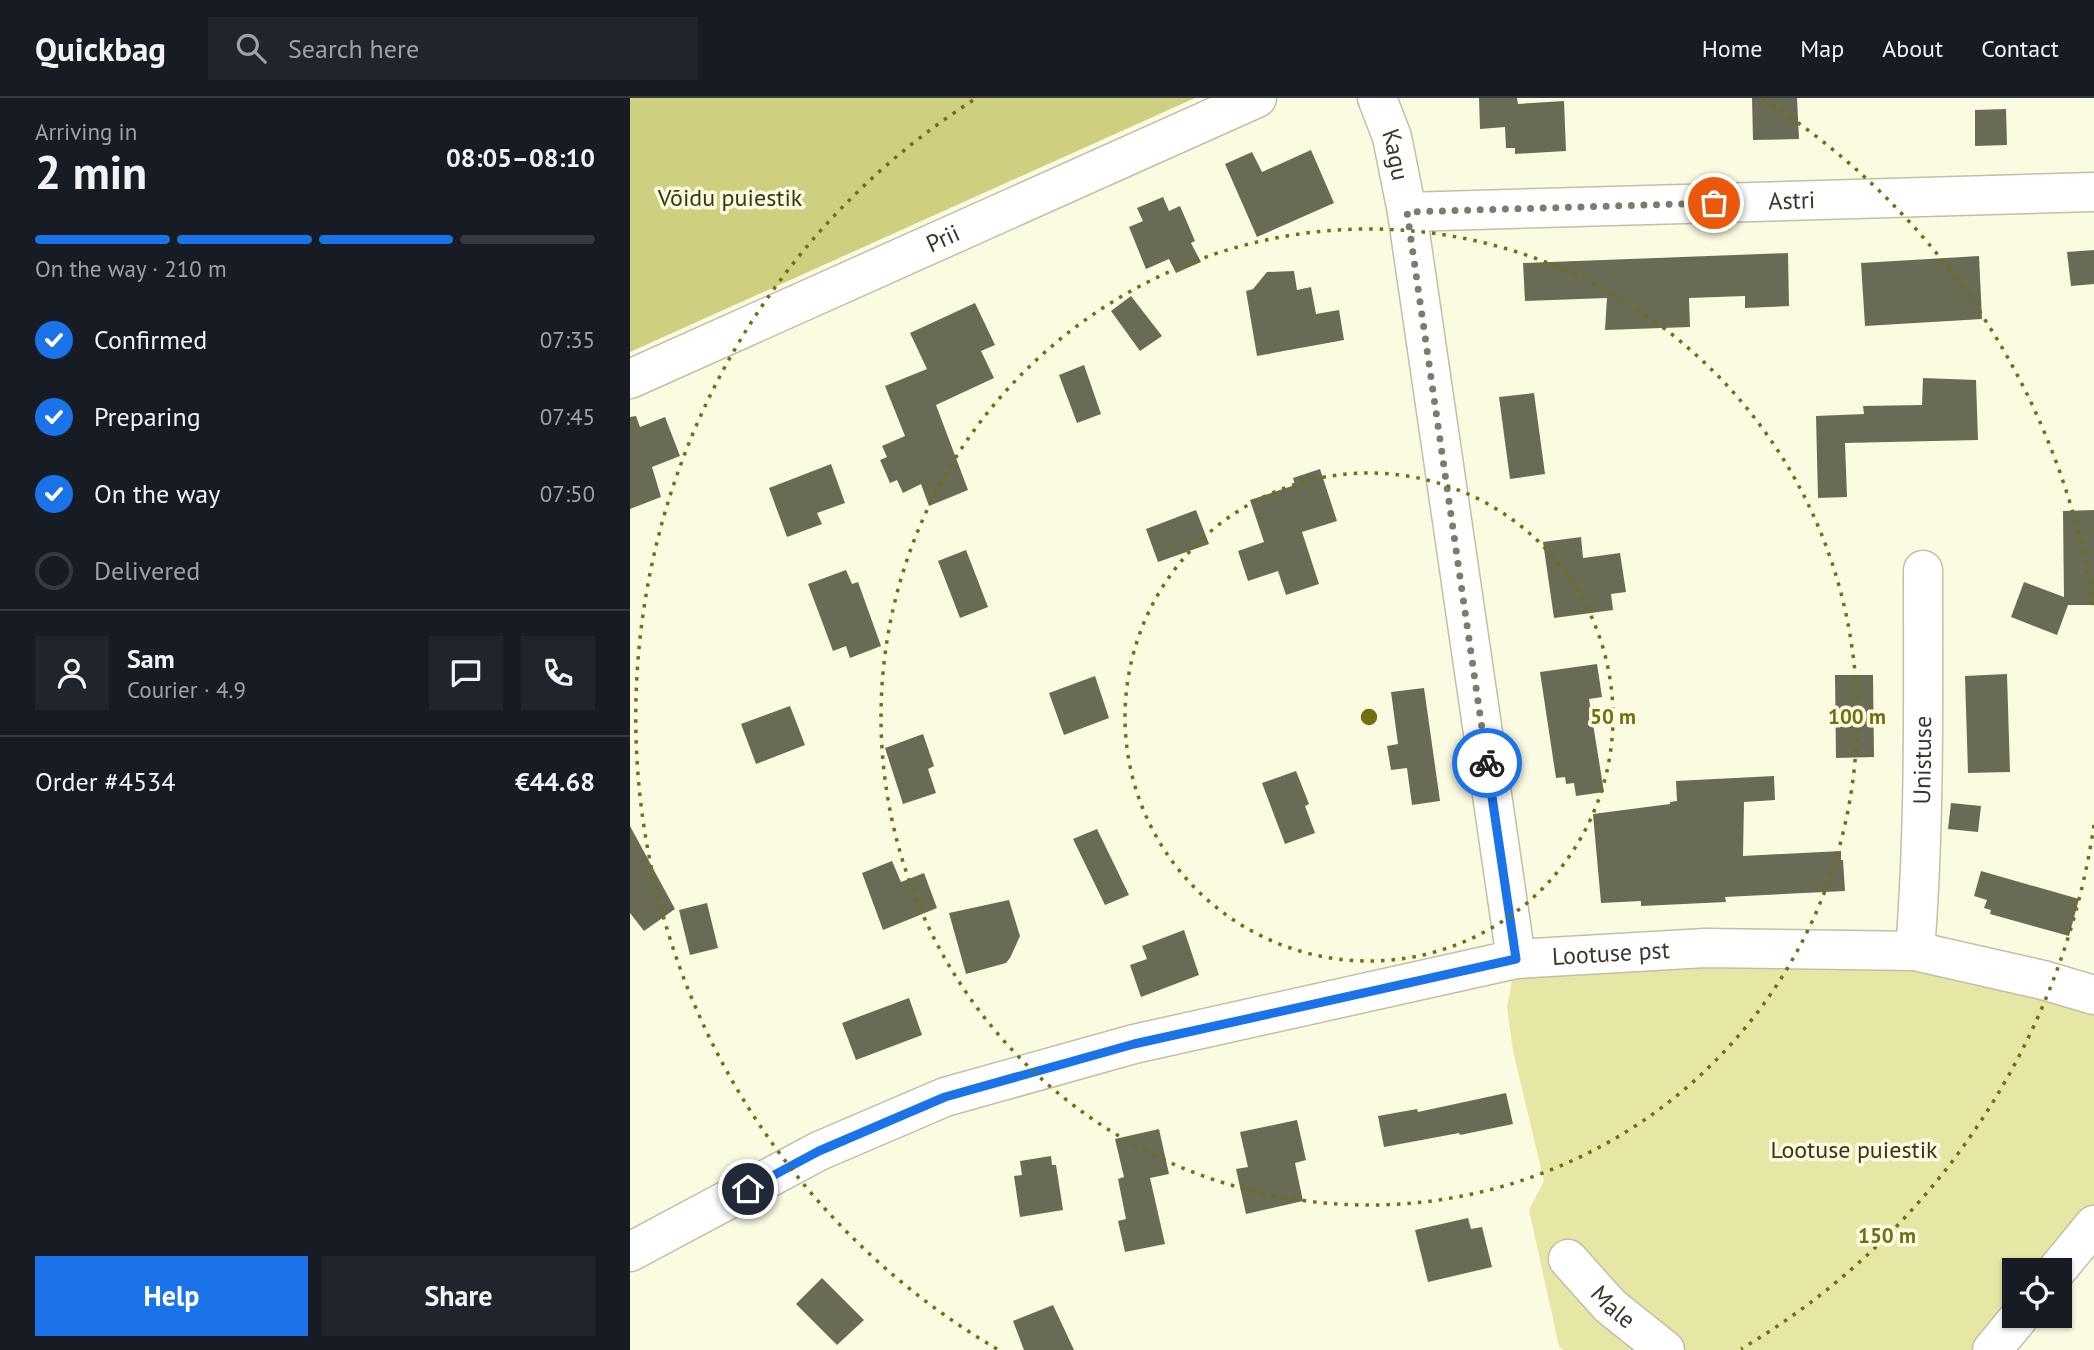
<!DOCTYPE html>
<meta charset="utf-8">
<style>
:root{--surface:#171b24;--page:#20242c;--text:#f1f3f6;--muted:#9ea1a6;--line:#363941;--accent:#1a73e8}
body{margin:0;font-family:"PT Sans",sans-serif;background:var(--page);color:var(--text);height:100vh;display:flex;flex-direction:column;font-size:26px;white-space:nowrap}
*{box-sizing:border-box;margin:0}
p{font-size:23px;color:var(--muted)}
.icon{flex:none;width:38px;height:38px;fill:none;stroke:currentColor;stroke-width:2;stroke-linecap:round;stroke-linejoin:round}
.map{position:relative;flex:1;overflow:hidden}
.side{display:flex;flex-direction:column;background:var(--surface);width:630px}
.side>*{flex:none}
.fabs{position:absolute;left:1372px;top:1160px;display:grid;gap:14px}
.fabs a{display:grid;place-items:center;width:70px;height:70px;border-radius:0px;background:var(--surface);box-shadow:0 2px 5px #0004;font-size:35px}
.pin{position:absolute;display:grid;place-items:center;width:60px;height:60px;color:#fff;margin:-30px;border:4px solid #fff;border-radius:50%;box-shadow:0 2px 7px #0007}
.courier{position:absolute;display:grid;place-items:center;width:70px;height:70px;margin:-35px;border:5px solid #1a73e8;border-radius:50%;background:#fff;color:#222;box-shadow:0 2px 9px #0007}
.headline em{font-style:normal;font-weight:600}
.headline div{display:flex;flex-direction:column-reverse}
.headline{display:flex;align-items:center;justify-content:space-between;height:119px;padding:0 35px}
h1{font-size:46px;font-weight:600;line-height:52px}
.bar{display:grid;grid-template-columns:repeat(4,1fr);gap:10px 7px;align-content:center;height:84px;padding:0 35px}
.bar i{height:9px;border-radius:5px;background:var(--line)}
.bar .current{background:var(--accent)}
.bar p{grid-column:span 4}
.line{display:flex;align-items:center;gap:18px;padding:0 35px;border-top:2px solid var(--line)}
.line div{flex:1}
.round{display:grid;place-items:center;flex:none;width:74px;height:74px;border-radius:0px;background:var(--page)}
ol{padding:0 35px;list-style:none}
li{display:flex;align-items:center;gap:21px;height:77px}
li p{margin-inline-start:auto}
li .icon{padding:7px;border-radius:50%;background:var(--accent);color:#fff;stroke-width:4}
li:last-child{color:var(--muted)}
li i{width:38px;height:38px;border:4px solid var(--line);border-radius:50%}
.button{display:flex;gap:14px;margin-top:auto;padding:14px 35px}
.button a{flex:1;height:80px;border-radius:0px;background:var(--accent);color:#fff;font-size:28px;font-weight:600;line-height:80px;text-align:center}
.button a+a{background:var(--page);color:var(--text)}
header{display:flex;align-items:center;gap:42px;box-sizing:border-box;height:98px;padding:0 35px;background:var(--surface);border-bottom:2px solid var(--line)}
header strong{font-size:33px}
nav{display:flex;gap:38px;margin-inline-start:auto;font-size:24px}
.search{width:490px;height:63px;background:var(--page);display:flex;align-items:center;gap:18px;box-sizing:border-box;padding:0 24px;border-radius:0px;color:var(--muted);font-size:26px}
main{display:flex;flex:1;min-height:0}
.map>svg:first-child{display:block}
</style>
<header>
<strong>Quickbag</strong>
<div class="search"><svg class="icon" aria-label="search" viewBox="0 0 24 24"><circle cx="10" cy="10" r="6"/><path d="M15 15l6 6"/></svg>Search here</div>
<nav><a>Home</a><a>Map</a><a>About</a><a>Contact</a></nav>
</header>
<main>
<section class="side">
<div class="headline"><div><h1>2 min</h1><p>Arriving in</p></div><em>08:05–08:10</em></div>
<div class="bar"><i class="current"></i><i class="current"></i><i class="current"></i><i></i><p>On the way · 210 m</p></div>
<ol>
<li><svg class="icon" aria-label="check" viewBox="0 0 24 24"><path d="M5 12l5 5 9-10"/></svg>Confirmed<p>07:35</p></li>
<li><svg class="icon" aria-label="check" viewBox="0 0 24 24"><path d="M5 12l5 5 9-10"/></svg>Preparing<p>07:45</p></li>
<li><svg class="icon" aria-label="check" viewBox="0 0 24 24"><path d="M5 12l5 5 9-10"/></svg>On the way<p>07:50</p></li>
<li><i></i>Delivered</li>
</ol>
<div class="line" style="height:126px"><a class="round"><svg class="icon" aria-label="person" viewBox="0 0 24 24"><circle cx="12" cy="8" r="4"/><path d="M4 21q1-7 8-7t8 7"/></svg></a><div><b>Sam</b><p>Courier · 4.9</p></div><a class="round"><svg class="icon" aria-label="chat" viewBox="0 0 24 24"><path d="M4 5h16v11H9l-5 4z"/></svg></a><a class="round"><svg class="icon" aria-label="phone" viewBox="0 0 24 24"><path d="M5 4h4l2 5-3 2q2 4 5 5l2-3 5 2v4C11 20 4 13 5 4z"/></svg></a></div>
<div class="line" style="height:91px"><div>Order #4534</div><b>€44.68</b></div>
<div class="button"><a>Help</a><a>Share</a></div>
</section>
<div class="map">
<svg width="1464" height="1252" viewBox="0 0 1464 1252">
<rect width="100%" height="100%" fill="#fbfbe1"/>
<polygon fill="#e6e7a5" points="1285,853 1464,897 1464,1127 1427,1172 1384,1172 1384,1218 1362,1252 933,1252 929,1248 899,1112 914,1083 883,953 877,909 886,861"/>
<polygon fill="#cfcf80" points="0,0 565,0 0,254"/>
<g fill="#6a6b54">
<polygon points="849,0 887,0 888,6 934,3 936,53 885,56 885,50 876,50 875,29 850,31"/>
<polygon points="1122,0 1167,0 1169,41 1123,42"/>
<polygon points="1376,11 1377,47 1345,48 1345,12"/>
<polygon points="681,52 704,105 627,139 595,66 622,54 632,74"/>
<polygon points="533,99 539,113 550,108 565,143 561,145 571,164 546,175 539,161 516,171 499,129 513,123 507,110"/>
<polygon points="1464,152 1464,186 1441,188 1437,154"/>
<polygon points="1158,155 1159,208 1115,210 1115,198 1059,200 1060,229 975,232 977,200 895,203 893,165"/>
<polygon points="1349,158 1352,221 1235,228 1231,165"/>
<polygon points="664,173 667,192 681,189 686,216 709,212 714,242 627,258 616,193 623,191 637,174"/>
<polygon points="501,198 532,238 510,253 481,213"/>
<polygon points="345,205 365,247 351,253 364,280 306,307 338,392 299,408 291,386 273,395 267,382 260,385 250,362 257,359 252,348 275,338 255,288 297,271 280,235"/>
<polygon points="454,267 471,316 447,325 429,277"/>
<polygon points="1293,280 1346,282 1348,342 1215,345 1217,399 1188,400 1186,318 1234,316 1233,308 1292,307"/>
<polygon points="904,295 915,376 880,381 869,299"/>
<polygon points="6,318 10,329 35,319 50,358 22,369 31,399 0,411 0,319"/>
<polygon points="201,366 215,405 187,415 192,426 157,439 139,390"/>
<polygon points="690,371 707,423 672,434 689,486 656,497 648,473 618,483 608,453 634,444 620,402 665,387 663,380"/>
<polygon points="566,412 579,446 528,464 516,431"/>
<polygon points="1464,412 1464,507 1438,507 1427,537 1381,519 1394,484 1434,499 1433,413"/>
<polygon points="951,439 953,460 990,455 996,494 981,496 983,512 924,520 913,444"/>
<polygon points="336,452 358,509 330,520 308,463"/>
<polygon points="216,472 222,486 228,484 251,548 220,560 216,548 203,553 178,486"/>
<polygon points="967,566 972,599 959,601 974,694 946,698 944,685 936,686 935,679 926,680 910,574"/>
<polygon points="1377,576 1380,674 1338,675 1335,578"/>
<polygon points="1205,577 1243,577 1244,659 1206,660"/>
<polygon points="465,578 479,620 434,637 419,595"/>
<polygon points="794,590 810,703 782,707 777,670 761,672 757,648 768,646 761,594"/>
<polygon points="160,608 175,647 126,666 111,626"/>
<polygon points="293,636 304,668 298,671 306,695 273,706 255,650"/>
<polygon points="666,673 679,706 675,708 685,735 655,746 632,685"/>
<polygon points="1144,678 1145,702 1114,704 1113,758 1211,753 1211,762 1213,762 1215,793 1095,799 1096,804 1011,808 1011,803 971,805 963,716 1040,706 1040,704 1047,703 1046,683"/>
<polygon points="1321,705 1351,708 1348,734 1318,731"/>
<polygon points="0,728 45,811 14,833 0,815"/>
<polygon points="467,731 499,797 475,807 443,741"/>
<polygon points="262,763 271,784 294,775 307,810 253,832 232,775"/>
<polygon points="1351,773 1449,801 1439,838 1360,816 1361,812 1354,810 1357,802 1344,798"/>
<polygon points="379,802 390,838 380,860 376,865 336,876 319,815"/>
<polygon points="77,805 88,850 60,857 49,812"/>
<polygon points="554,832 569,877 511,899 500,867 517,861 512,848"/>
<polygon points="279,900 292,937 226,962 212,925"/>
<polygon points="876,995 883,1026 830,1037 829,1035 754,1049 748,1018 787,1011 788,1014"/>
<polygon points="667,1022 676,1062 665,1065 673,1103 616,1116 606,1071 618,1069 610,1034"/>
<polygon points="529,1031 539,1076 520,1080 535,1146 495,1154 488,1123 496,1121 488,1081 494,1079 485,1041"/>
<polygon points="421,1058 422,1067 426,1067 433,1112 390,1119 384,1078 392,1077 390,1063"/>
<polygon points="838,1120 841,1131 852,1129 862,1169 798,1184 785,1132"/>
<polygon points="192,1180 234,1222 207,1247 166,1206"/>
<polygon points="423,1207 444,1252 394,1252 383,1223"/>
</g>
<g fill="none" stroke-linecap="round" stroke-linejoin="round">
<g stroke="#c0c0a7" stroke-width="41">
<g id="minor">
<path id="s1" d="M747,0L762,39L777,114L886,861"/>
<path id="s2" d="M777,114L1464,94"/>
<path id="s3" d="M0,281L627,0"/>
<path id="s4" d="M1285,853C1295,726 1293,599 1293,472"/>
<path id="s5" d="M0,1154L189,1053L315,999L504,946L886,861L1075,850L1285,853L1413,882L1464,897"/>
<path id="s6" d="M938,1161L980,1208L1035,1252"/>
<polyline points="1427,1172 1464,1127"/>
<polyline points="1362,1252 1390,1218"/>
</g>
</g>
<use href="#minor" stroke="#fff" stroke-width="38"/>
</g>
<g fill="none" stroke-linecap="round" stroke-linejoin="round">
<polyline stroke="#7c7c6c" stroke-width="7" stroke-dasharray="0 12.6" points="857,665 777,114 1084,105"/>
<polyline stroke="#1a73e8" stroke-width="9" points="118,1091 189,1053 315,999 504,946 886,861 857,665"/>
</g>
<g fill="none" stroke="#716f11" stroke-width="3.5" stroke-dasharray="3.5 7">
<circle cx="739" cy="619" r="244"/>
<circle cx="739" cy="619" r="488"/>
<path d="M1464 727A733 733 0 0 1 1111 1251M367 1251A733 733 0 0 1 345 1M1133 1A733 733 0 0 1 1464 511"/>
</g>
<g text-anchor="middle" stroke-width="7" stroke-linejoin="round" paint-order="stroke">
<g font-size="24" fill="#37372d" stroke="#fbfbe1">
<text dy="8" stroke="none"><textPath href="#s1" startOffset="60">Kagu</textPath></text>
<text dy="8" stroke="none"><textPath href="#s2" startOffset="385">Astri</textPath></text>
<text dy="8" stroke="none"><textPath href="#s3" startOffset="343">Prii</textPath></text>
<text dy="8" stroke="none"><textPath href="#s4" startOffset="191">Unistuse</textPath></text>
<text dy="8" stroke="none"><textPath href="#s5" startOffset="1034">Lootuse pst</textPath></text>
<text dy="8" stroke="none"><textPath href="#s6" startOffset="66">Male</textPath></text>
</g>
<g font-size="24" fill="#373614" stroke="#fbfbe1">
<text x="100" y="108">Võidu puiestik</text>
<text x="1224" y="1060">Lootuse puiestik</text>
</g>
</g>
<circle cx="739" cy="619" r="10" fill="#716f11" stroke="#fbfbe1" stroke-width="3.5"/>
<g font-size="21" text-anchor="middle" font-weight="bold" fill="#716f11" stroke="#fbfbe1" stroke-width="7" stroke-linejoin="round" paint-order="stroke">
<text x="983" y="626">50 m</text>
<text x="1227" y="626">100 m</text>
<text x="1257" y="1145">150 m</text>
</g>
</svg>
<div class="fabs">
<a><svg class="icon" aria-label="locate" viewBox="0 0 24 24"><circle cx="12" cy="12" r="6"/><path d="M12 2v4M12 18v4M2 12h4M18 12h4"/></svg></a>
</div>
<div class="pin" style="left:1084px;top:105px;background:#ea580c"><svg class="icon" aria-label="bag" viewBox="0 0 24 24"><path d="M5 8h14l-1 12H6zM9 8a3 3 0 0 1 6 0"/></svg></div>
<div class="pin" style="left:118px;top:1091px;background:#1f2937"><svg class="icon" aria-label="home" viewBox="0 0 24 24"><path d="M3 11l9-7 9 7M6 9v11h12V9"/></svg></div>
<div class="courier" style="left:857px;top:665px"><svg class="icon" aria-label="bike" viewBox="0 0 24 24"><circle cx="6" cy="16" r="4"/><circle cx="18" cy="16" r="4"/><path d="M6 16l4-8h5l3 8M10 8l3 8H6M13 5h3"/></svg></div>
</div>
</main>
